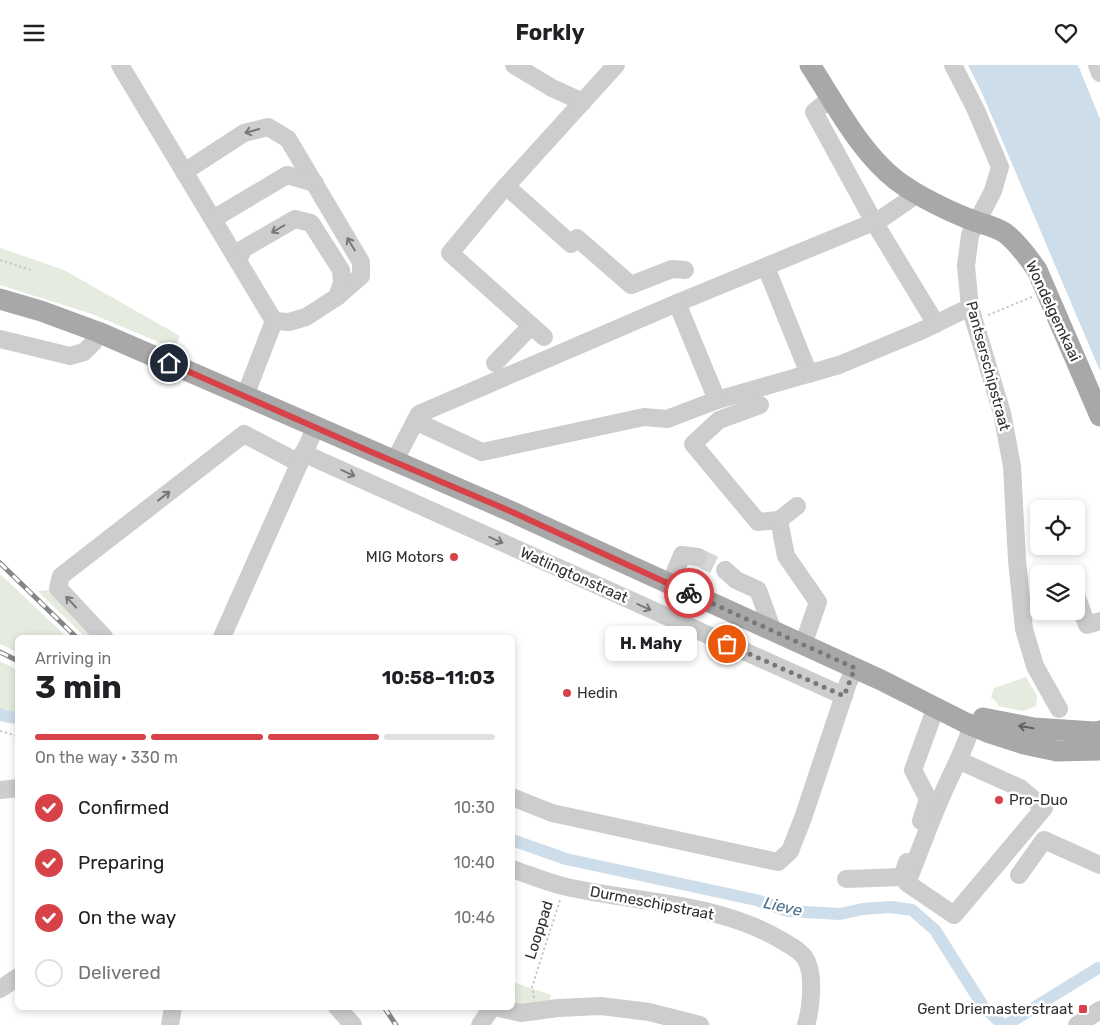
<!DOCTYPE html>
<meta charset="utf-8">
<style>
:root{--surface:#fff;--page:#f2f2f2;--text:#202124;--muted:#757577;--line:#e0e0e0;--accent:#d64247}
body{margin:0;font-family:Rubik,sans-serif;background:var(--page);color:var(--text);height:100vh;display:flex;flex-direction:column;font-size:19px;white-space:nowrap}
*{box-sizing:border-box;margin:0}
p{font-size:16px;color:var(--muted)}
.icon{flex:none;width:28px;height:28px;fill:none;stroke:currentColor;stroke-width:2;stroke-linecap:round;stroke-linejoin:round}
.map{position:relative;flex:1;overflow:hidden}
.sheet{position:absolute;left:15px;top:570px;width:500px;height:375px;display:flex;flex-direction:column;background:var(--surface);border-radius:8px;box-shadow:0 2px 8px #0003}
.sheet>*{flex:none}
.buttons{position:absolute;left:1030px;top:435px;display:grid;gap:10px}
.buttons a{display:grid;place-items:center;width:55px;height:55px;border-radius:8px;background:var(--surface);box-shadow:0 2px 8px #0003;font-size:25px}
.pin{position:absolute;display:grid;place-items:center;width:42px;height:42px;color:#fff;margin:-21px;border:2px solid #fff;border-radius:50%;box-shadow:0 1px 5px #0007}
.courier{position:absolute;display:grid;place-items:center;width:50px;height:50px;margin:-25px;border:4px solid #d64247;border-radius:50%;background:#fff;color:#222;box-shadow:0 1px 6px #0007}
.bubble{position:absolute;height:35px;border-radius:8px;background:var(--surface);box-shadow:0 2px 8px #0003;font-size:16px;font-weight:700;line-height:35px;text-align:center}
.overview em{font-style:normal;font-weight:700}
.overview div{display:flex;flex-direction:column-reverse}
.overview{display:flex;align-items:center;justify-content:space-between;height:85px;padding:0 20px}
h1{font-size:32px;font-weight:700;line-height:38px}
.bar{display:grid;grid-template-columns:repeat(4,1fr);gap:8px 5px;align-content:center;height:60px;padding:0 20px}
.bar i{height:6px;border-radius:4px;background:var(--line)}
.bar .on{background:var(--accent)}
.bar p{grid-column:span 4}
ol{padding:0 20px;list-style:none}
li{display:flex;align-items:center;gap:15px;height:55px}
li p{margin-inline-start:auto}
li .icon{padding:5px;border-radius:50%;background:var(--accent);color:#fff;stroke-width:4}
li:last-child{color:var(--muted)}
li i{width:28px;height:28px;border:2px solid var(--line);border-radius:50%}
header{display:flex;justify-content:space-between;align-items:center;height:65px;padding:0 20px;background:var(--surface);font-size:22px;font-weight:700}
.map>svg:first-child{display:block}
</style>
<header><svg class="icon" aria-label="menu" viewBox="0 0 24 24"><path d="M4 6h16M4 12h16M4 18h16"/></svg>Forkly<svg class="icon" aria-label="heart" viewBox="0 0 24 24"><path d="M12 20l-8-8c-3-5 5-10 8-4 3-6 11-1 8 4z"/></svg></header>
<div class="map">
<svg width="1100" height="960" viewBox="0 0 1100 960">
<rect width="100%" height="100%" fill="#fff"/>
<g fill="#e5ebdf">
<polygon points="0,183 64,205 180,271 175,284 92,249 0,220"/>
<polygon points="0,509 67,572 18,572 17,587 0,579"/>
<polygon points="49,525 94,572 85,572 38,526"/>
<polygon points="0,596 17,605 17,653 4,651 0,649"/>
<polygon points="1026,612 1037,631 1036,641 1023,646 998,641 998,639 991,632 994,623"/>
<polygon points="513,917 551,930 549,937 520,940 513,939"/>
</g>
<polygon fill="#cddde9" points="968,0 1078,0 1100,54 1100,306 982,28"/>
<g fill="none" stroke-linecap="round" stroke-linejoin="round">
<g stroke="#cddde9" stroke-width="12">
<polyline points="0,649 4,651 18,653"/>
<polyline points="512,775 566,794 756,835 788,846 840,849 863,844 891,842 912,845 935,865 983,941 1003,960"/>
<polyline points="1006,960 1098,903"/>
</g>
<polyline stroke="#d6d6d6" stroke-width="18" stroke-dasharray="18 9" stroke-linecap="butt" points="698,492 725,505"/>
<g stroke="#cacaca" stroke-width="2" stroke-dasharray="2.5 2.5" stroke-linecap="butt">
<polyline points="0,195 31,205"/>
<polyline points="988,250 1032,232"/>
<polyline points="0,666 18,671"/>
<polyline points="534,933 532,922 560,835"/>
</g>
<g stroke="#cdcdcd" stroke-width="18">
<polyline points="120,0 274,256 245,331"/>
<polyline points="514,0 552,23 583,37"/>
<polyline points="953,0 976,45 1000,102 993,126 970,170 966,201 970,242 1002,348 1012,401 1017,495 1024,564 1035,601 1059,644"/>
<polyline points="1097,0 1100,8"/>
<polyline points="831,33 814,47 874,157 936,259"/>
<polyline points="184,107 244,68 268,62 288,74 361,197 361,211 337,232"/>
<polyline points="506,121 571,179 577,173 631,220 672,204 685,205"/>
<polyline points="213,154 287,110 315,118"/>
<polyline points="238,196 243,184 295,154 311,158 341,205 342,218 337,232 306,252 289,257 274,256"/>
<polyline points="766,202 809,309"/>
<polyline points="677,238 881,154 910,134 915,128"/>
<polyline points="544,272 450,188 499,129 616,0"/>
<polyline points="0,274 70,291 84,287 93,278 98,267"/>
<polyline points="495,298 531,261"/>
<polyline points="717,335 839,300 923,265 970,242"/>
<polyline points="760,340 719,355 693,379 758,457 779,455 786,491 818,537 803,580"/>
<polyline points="303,388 844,631"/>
<polyline points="394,397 419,349 677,238 717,335 667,354 644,352 482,387 415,356"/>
<polyline points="779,455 797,441"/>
<polyline points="725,505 736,515 758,525 773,566"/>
<polyline points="670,519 682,490 698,492"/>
<polyline points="1076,530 1087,560 1100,556"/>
<polyline points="104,572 58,523 61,511 244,369 299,398"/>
<polyline points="222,572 316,361"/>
<path d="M958,695L1020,723L1044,743L954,850L907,818C919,788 930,757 943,728C953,705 965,684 972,660"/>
<polyline points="0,725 18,723"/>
<polyline points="512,732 552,748 778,797 790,786 803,753 848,618 855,603"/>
<polyline points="921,756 928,734 913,705 936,642"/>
<path d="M512,804C530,810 548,818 567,822C638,838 717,837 781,875C789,880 799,884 805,893C815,908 811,944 806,960"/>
<polyline points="1019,810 1044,775 1100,800"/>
<polyline points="846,814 902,812 907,797"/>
<polyline points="0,924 18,912"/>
<polyline points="337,942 353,960"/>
<polyline points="495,942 521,948 558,943 601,941 649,947 700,960"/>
<polyline points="170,960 173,942"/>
<polyline points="480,960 492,942"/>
<polyline points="1077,960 1100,945"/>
</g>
<g stroke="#a8a8a8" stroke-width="21">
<path d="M810,0C835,38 860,87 896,115C917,131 952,148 977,157C987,160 996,162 1005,168C1018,178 1028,192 1037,205L1100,351"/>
<polyline points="0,234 41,246 98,267 510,446 881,615 966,658 990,668 1024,679 1057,686 1100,685"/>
<polyline points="983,653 1034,663 1094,667 1100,666"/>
</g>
<g stroke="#858585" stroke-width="5">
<g id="rail">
<polyline points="0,498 76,572"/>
<polyline points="0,587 18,596"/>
<polyline points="384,942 396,960"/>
</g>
</g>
<use href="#rail" stroke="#fff" stroke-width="3" stroke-dasharray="9" stroke-linecap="butt"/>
</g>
<defs><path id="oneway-shaft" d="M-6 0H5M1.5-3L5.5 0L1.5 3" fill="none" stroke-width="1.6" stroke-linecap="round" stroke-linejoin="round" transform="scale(1.25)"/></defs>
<g stroke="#777">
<use href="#oneway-shaft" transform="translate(252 66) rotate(164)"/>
<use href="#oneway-shaft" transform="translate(278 164) rotate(150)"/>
<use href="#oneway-shaft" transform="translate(351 179) rotate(-121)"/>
<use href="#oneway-shaft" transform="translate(348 408) rotate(24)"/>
<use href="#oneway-shaft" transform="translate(164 431) rotate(-38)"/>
<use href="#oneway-shaft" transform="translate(496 475) rotate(24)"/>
<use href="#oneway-shaft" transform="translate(71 537) rotate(-133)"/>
<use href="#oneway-shaft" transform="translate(644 542) rotate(24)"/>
</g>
<use stroke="#606060" href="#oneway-shaft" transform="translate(1026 662) rotate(-170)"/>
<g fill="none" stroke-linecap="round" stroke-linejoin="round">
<polyline stroke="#787878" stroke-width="5" stroke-dasharray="0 9" points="689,528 855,603 844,631 727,579"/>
<polyline stroke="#d64247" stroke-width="6" points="169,298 369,386 510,446 689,528"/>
</g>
<g fill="#d64247" stroke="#fff" stroke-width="2">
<circle cx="454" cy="492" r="5"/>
<circle cx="567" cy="628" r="5"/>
<circle cx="999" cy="735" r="5"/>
<rect x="1078" y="939" width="10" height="10" rx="2.5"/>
</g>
<g text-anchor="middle" stroke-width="5" stroke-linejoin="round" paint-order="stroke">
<g font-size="15" fill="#303030" stroke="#fff">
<text transform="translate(1053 246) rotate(65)" y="5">Wondelgemkaai</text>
<text transform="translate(988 301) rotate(75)" y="5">Pantserschipstraat</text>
<text transform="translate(574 510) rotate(24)" y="5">Watlingtonstraat</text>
<text transform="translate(652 838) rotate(11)" y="5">Durmeschipstraat</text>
<text transform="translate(539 865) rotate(-72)" y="5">Looppad</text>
</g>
<g font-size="15" fill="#303030" stroke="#fff" text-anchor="end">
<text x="444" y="497">MIG Motors</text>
<text x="577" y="633" text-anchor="start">Hedin</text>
<text x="1009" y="740" text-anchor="start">Pro-Duo</text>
<text x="1073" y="949">Gent Driemasterstraat</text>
</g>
<g font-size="16" font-style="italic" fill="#446d8b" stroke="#fff">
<text transform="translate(783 841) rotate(13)" y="6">Lieve</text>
</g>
</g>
</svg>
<div class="buttons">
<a><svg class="icon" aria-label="locate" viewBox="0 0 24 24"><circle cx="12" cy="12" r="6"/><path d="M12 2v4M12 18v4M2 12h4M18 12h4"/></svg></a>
<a><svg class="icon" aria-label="layers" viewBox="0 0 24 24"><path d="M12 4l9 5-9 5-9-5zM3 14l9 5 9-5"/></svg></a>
</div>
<div class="pin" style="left:727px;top:579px;background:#ea580c"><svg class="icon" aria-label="bag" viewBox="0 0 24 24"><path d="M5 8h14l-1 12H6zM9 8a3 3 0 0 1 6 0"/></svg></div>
<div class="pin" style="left:169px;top:298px;background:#1f2937"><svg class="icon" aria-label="home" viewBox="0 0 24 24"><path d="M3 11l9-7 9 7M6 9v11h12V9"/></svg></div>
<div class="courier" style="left:689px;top:528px"><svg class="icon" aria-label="bike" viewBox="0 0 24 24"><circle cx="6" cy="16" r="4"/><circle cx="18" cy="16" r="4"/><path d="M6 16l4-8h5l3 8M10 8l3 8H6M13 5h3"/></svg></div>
<div class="bubble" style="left:605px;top:561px;width:92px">H. Mahy</div>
<section class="sheet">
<div class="overview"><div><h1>3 min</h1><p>Arriving in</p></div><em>10:58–11:03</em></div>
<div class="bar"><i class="on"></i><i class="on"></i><i class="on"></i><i></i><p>On the way · 330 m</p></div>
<ol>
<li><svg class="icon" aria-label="check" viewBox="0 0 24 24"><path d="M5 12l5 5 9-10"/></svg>Confirmed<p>10:30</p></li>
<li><svg class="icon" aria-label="check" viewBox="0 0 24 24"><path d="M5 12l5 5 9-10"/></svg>Preparing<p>10:40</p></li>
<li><svg class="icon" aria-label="check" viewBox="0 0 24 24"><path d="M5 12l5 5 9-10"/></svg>On the way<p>10:46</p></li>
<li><i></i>Delivered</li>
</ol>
</section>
</div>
